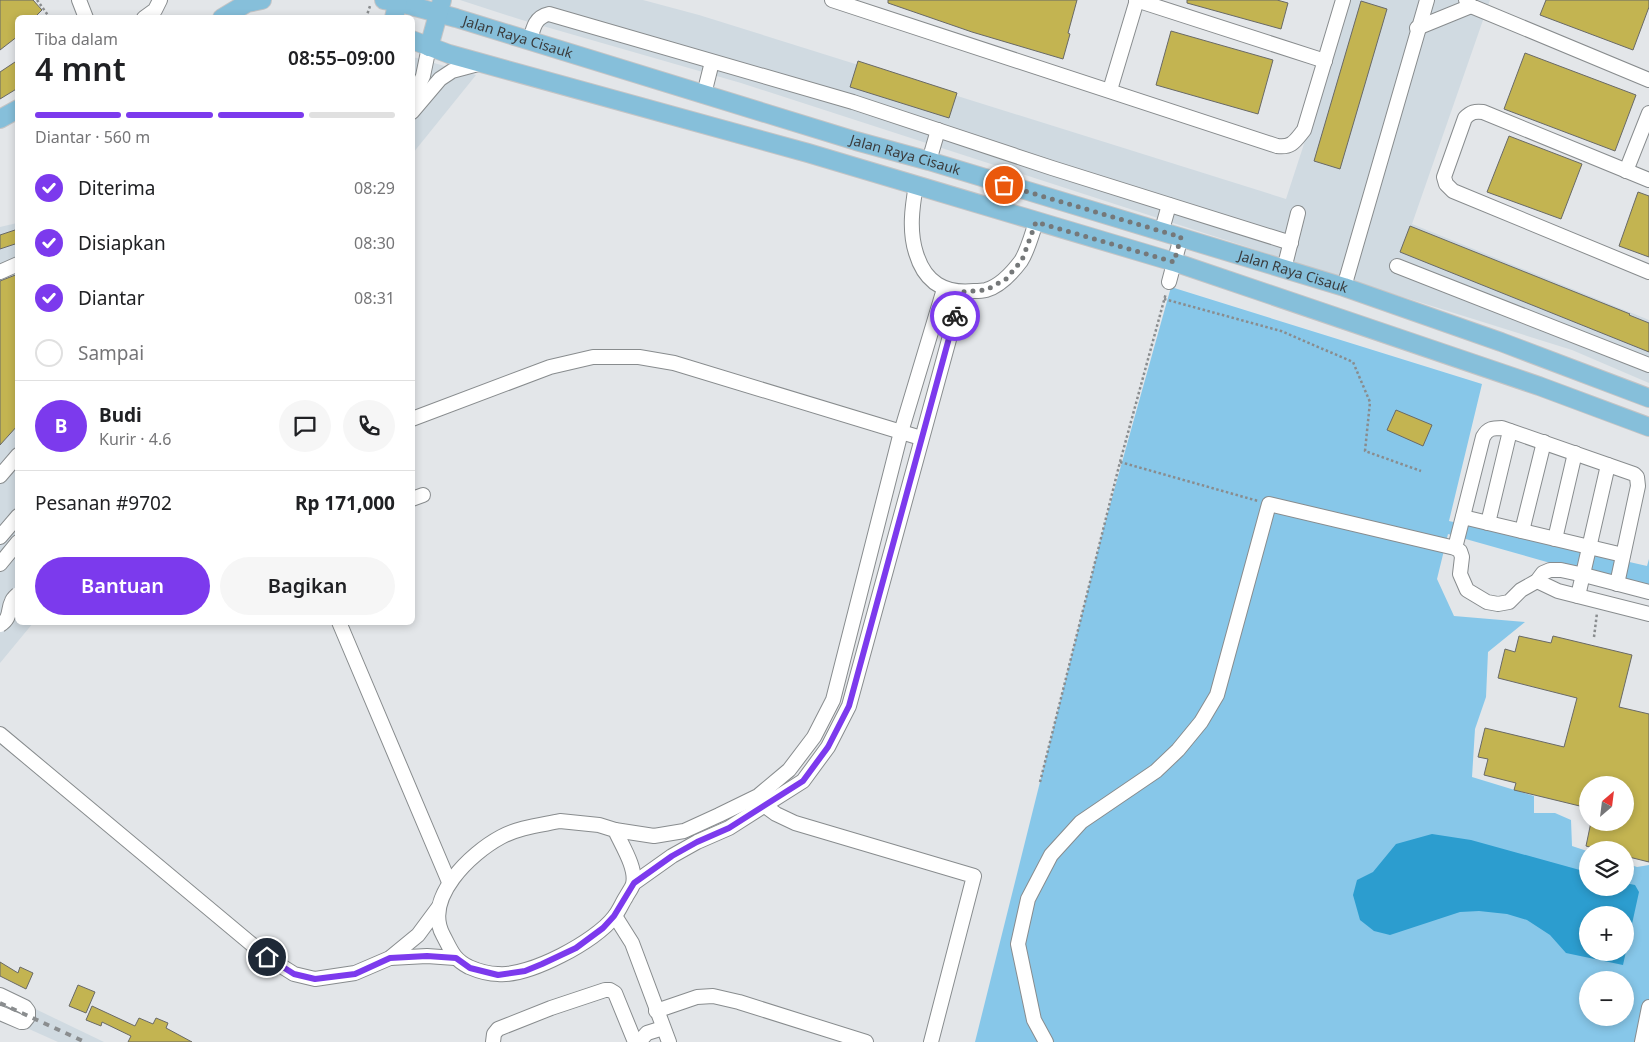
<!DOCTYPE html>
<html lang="id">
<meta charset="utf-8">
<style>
:root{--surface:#fff;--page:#f6f6f6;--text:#202124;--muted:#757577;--line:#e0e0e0;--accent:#7c3aed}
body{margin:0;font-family:"Noto Sans",sans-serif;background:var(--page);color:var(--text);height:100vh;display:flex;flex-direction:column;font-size:19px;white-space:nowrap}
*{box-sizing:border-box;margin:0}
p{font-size:16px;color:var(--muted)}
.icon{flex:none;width:28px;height:28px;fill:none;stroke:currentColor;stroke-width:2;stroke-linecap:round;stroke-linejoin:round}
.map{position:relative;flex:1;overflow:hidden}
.drawer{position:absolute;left:15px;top:15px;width:400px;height:610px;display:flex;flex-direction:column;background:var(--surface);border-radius:8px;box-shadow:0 2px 8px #0003}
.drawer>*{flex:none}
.needle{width:32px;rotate:28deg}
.tools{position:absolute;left:1579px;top:776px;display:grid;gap:10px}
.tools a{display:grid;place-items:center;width:55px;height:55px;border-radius:50%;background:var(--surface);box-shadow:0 2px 8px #0003;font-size:25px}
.pin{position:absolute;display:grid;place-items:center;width:42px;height:42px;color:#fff;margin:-21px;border:2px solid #fff;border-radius:50%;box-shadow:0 1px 5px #0007}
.courier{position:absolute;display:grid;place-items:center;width:50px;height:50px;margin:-25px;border:4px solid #7c3aed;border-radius:50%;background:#fff;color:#222;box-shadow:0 1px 6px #0007}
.head em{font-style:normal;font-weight:600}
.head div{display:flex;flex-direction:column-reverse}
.head{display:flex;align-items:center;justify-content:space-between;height:85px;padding:0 20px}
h1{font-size:32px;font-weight:600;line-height:38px}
.bar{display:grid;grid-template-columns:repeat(4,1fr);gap:8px 5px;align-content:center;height:60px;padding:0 20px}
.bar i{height:6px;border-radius:4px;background:var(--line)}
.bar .current{background:var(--accent)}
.bar p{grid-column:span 4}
.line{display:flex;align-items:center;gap:12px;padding:0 20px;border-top:1px solid var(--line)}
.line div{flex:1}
.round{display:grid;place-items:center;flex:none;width:52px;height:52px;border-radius:26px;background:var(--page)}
ol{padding:0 20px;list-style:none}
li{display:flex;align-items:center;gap:15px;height:55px}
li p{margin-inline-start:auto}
li .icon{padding:5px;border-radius:50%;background:var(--accent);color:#fff;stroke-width:4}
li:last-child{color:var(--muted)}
li i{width:28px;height:28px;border:2px solid var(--line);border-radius:50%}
.cta{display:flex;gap:10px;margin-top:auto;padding:10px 20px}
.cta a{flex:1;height:58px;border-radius:30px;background:var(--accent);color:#fff;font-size:20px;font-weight:600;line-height:58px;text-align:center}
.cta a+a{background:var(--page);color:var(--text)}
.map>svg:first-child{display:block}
</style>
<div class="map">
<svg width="1649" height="1042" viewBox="0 0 1649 1042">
<rect width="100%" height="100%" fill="#e3e6e9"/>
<g fill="#d0dae1">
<polygon points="460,0 643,0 699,15 1286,199 1351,0 1490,0 1412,224 1649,320 1649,383 1572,350 1371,287 741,83 522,20"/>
<polygon points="413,57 476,75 413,153"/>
<polygon points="17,223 18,622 33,623 0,663 0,227"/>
<polygon points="0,992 104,1042 58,1042 0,1016"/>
</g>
<path fill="#87c7e9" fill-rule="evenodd" d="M1171,287L1482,384L1449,521L1647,566L1649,559V591L1448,534L1437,579L1454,616L1525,622L1488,652L1486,697L1475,729L1472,777L1534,796V813H1555L1571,820L1572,846L1587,851L1588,888H1625V863L1637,867L1649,865V1011L1643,1042H975L1103,530ZM1588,915H1625V952H1588ZM1588,980H1625V1018H1588Z"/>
<path fill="#2c9dcf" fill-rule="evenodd" d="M1432,834L1471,840L1587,872L1588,888H1625V883L1635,885L1639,892L1623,965L1566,953L1550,935L1527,920L1507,914L1479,911L1460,912L1390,935L1374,931L1360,920L1353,895L1357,880L1373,872L1396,844ZM1588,915H1625V952H1588Z"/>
<g fill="#c3b451" stroke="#696966">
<polygon points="0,0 33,0 42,10 34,18 18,18 18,36 0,50"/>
<polygon points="888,0 1077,0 1068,33 1070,34 1063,59 972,32 888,3"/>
<polygon points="1187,0 1277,0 1288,3 1281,29 1187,3"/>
<polygon points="1546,0 1649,0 1649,7 1633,50 1540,15"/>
<polygon points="1361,1 1387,9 1340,169 1314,161"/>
<polygon points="1171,31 1273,60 1258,114 1156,85"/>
<polygon points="1525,53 1636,95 1615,151 1504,109"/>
<polygon points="18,60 18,88 0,99 0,72"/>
<polygon points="858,61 957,93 949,118 850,87"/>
<polygon points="1509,136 1582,164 1561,219 1487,192"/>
<polygon points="1638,192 1649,196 1649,257 1619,246"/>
<polygon points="1410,226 1630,314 1629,315 1649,323 1649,352 1400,252"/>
<polygon points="18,229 18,243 0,249 0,235"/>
<polygon points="18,274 18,425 0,445 0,281"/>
<polygon points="1396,410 1432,425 1423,446 1387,430"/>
<polygon points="1519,636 1551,643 1553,636 1632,655 1619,707 1649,714 1649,862 1625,856 1625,850 1600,850 1586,846 1591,822 1625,822 1625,785 1588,785 1588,808 1514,790 1516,783 1484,775 1488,759 1478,757 1485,728 1564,747 1577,698 1498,678 1505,649 1515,652"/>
<polygon points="0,962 18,973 20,967 33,973 26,989 0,976"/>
<polygon points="78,985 95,992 86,1013 69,1006"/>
<polygon points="92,1006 135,1026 139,1018 153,1024 156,1018 168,1023 166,1028 192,1042 128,1042 131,1036 102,1022 101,1026 86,1020"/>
</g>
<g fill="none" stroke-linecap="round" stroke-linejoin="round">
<g stroke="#888c8e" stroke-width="16">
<g id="minor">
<polyline points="79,0 86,18"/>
<path d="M832,0L1277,146C1292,148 1295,141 1304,130L1343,0"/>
<polyline points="1136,0 1325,61"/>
<polyline points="1466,0 1471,6 1649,80"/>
<polyline points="144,18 155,10 160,0"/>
<polyline points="1417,28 1471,6"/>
<path d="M530,41C533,28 535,17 549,14L853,102L1052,168L1291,243"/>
<polyline points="1110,90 1137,0"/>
<polyline points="704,94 712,62"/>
<polyline points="412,101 423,76 429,47"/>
<polyline points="412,112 440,79 452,71 482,63"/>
<polyline points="929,161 938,130"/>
<polyline points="1626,171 1649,113"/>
<path d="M1649,180L1483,112C1475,111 1471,112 1465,118L1444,177L1446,184L1453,191L1649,272"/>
<path d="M916,185C912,208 909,231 916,253C925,283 945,294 974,291C978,291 982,291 986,290C1000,286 1012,273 1021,261C1028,250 1032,234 1036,222"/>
<polyline points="1161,233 1169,205"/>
<polyline points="1397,266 1649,365"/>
<polyline points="1284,269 1298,213"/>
<polyline points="0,272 18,264"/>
<polyline points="1169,282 1181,237"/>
<polyline points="1344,287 1427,0"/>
<polyline points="412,419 550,367 593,357 639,357 674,363 921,438"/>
<polyline points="0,476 18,455"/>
<polyline points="412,499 423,495"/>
<polyline points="1463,517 1623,555"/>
<polyline points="1488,523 1510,431"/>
<polyline points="1522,531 1544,442"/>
<polyline points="0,537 18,516"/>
<polyline points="1555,539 1575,453"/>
<path d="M1455,548L1483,437C1488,428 1493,428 1502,428L1634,474L1637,477L1638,486L1617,584"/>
<polyline points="0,564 18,542"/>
<polyline points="1537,581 1558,591 1649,614"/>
<polyline points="1578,596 1608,465"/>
<polyline points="339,622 449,882"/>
<polyline points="0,734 267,957 294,974 315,979 355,973 390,958 418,935 438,908"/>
<polyline points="765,806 776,814 795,823 974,876 931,1042"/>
<path d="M560,821L599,825L615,830C621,844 637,868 633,884C632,888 628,893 626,897C622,903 619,911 614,917C596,941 529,977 498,974C489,974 476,970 469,967C453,959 451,950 443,935C423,898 471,853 501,837C519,827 541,825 560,821Z"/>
<polyline points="615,830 654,836 684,831 719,815 758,796 789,770 814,737 833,700 901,432 944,289"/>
<polyline points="634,883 672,856 697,842 729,828 803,781 828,747 849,706 962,292"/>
<polyline points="615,916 632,943 669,1042"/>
<polyline points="390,958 427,956 455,958"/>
<polyline points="0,995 25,1007 28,1011 28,1017 24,1022 21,1022 0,1013"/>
<polyline points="656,1011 697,997 713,996 739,1002 866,1042"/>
<polyline points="493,1042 494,1034 498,1029 551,1008 605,990 610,990 615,993 635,1042"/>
<polyline points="639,1042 647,1033 663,1028"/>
<polyline points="1046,1042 1034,1020 1018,944 1028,899 1051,855 1081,822 1156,771 1178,750 1201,722 1217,695 1269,504 1455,548 1460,551 1462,557 1460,574 1467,590 1487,602 1498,604 1509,602 1521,590 1537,581 1543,573 1550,570 1561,570 1584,575 1649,592"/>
<polyline points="1642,1042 1649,1007"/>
</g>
</g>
<g stroke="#c4c4c5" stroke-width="20">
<g id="major">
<path id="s1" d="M384,0L397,2L456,18L856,141L929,161L1344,287L1501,342L1649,398"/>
<polyline points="222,18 247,3 262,0"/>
<polyline points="394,18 398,0"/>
<polyline points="412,40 449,54 808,153 1174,262 1539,386 1649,427"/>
<polyline points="429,47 442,0"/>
<polyline points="0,119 18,109"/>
</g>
</g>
<g stroke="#898c8e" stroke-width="2.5" stroke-dasharray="2.5 2.5" stroke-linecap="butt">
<polyline points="37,0 50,18"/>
<polyline points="366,18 370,6"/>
<polyline points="1164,299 1281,331 1353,362 1370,402 1365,451 1421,471"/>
<polyline points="1120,462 1258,501"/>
<polyline points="1594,637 1597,613"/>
<polyline points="1040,782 1120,462 1166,293"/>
</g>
<use href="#minor" stroke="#fff" stroke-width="14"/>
<use href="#major" stroke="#86bfda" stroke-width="18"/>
<polyline stroke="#8a8d8f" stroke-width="4" stroke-dasharray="6 6" stroke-linecap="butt" points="0,1003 85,1042"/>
<g stroke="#888c8e" stroke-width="16" stroke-linecap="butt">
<path id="minor-bridge" d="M0,625C12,617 7,611 12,601C13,598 16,596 18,594"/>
</g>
<use href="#minor-bridge" stroke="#fff" stroke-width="14"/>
</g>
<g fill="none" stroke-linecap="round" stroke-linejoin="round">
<polyline stroke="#757879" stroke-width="5" stroke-dasharray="0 9" points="955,316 962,292 986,290 1006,279 1022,260 1036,222 1174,262 1181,237 1004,185"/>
<polyline stroke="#7c3aed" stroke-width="6" points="267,957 294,974 315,979 355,974 390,958 427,956 456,958 470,968 498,975 525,971 542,964 576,948 603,928 614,916 634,883 672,856 697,842 729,828 803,781 828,747 849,706 955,316"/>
</g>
<g text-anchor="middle" stroke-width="4.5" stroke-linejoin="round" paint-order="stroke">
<g font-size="14" fill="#3a3c3d" stroke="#f0f4f6">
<text dy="5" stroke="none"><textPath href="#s1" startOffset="139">Jalan Raya Cisauk</textPath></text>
<text dy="5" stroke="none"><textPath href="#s1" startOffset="544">Jalan Raya Cisauk</textPath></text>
<text dy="5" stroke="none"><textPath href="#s1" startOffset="949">Jalan Raya Cisauk</textPath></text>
</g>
</g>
</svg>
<div class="tools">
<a><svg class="needle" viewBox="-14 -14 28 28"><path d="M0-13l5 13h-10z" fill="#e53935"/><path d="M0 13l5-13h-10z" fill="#757577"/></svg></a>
<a><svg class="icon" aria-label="layers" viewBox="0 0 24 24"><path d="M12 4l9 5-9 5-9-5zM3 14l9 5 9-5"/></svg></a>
<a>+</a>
<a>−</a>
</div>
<div class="pin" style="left:1004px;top:185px;background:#ea580c"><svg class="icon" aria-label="bag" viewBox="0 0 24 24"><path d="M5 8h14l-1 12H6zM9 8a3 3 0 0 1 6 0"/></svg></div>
<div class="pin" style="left:267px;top:957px;background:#1f2937"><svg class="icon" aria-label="home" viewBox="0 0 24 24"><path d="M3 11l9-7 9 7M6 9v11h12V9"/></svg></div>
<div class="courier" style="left:955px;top:316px"><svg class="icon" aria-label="bike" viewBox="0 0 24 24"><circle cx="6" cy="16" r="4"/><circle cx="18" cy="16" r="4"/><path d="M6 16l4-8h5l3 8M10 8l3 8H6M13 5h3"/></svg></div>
<section class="drawer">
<div class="head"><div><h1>4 mnt</h1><p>Tiba dalam</p></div><em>08:55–09:00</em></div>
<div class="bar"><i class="current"></i><i class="current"></i><i class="current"></i><i></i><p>Diantar · 560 m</p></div>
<ol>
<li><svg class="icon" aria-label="check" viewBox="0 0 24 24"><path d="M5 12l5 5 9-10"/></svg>Diterima<p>08:29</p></li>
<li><svg class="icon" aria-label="check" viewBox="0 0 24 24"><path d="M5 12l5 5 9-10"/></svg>Disiapkan<p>08:30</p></li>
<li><svg class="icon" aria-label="check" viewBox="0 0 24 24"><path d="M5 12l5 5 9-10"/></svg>Diantar<p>08:31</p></li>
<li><i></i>Sampai</li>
</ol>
<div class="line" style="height:90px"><b class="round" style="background:var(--accent);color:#fff">B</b><div><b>Budi</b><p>Kurir · 4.6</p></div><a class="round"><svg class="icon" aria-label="chat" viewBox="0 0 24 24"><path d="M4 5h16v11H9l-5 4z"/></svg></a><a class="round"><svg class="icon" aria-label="phone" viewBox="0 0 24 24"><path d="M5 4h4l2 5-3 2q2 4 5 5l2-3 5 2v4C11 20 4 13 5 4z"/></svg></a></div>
<div class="line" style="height:65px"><div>Pesanan #9702</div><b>Rp 171,000</b></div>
<div class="cta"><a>Bantuan</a><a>Bagikan</a></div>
</section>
</div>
